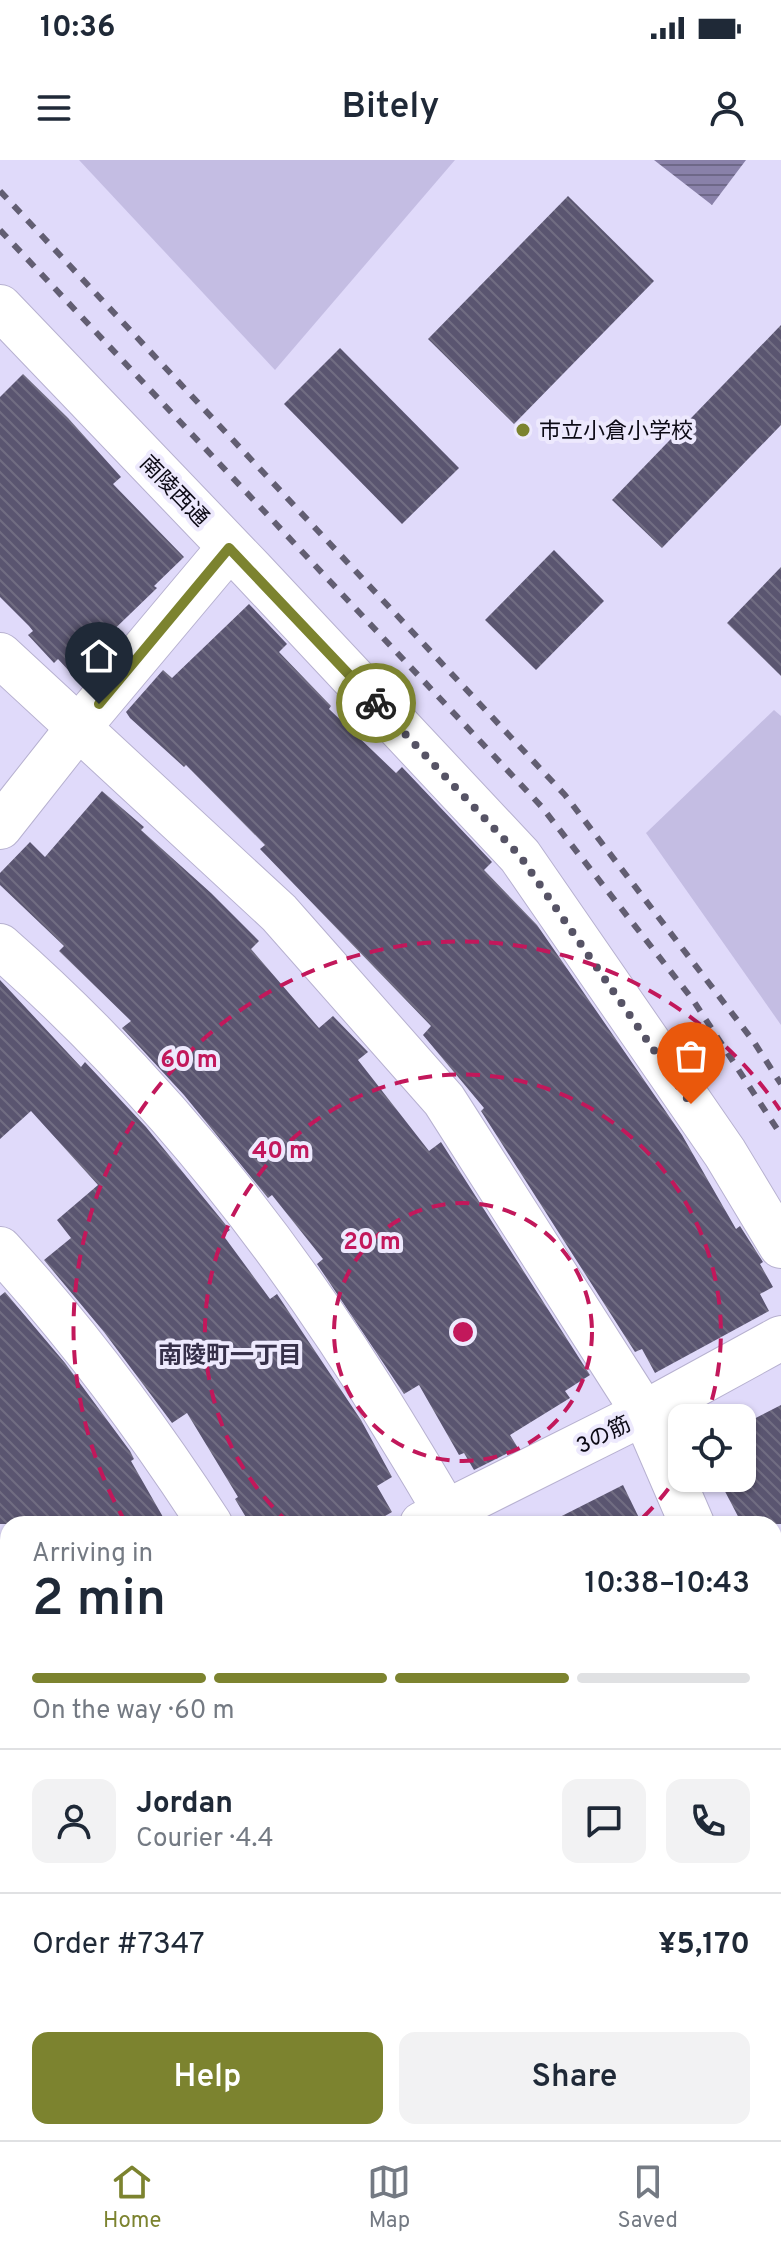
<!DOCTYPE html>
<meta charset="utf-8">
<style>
:root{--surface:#fff;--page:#f2f2f3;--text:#1f2937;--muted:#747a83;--line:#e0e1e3;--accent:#7c832f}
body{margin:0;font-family:Overpass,"Noto Sans JP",sans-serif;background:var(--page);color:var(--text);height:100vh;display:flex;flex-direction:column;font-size:30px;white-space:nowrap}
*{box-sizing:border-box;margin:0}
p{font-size:26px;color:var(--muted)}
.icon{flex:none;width:44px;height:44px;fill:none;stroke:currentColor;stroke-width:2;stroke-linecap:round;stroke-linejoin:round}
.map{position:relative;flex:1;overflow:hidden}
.sheet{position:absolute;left:0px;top:1356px;width:782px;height:624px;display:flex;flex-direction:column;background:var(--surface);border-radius:24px 24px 0 0;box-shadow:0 2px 6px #0004}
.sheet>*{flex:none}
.controls{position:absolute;left:668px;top:1244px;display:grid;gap:16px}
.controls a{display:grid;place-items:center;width:88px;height:88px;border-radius:16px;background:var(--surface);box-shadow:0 2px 6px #0004;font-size:40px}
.pin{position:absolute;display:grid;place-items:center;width:68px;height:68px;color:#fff;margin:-82px -34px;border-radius:50% 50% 50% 0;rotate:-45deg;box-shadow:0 0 8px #0007}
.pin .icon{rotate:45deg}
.courier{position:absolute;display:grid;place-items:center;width:80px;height:80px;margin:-40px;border:6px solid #7c832f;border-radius:50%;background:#fff;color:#222;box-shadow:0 2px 10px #0007}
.overview em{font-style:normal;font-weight:600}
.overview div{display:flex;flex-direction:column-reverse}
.overview{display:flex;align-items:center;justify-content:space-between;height:136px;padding:0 32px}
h1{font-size:52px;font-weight:600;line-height:60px}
.bar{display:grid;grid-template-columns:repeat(4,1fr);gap:12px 8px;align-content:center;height:96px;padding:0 32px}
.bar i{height:10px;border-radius:6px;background:var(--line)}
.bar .active{background:var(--accent)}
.bar p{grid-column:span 4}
.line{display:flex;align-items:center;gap:20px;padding:0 32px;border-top:2px solid var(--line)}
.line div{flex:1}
.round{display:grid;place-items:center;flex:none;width:84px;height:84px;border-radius:16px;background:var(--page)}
.cta{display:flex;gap:16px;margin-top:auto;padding:16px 32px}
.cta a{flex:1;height:92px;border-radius:16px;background:var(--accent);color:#fff;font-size:32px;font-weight:600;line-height:92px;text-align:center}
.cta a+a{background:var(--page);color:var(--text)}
.status{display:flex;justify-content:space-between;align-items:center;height:56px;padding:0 40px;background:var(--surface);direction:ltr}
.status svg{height:22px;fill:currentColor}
header{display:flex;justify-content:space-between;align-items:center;height:104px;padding:0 32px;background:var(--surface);font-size:36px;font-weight:600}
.menu{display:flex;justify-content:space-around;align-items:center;height:112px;border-top:2px solid var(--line);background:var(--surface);font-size:22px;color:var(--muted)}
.menu a{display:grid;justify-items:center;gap:4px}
.menu .active{color:var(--accent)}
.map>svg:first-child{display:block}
</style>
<div class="status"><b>10:36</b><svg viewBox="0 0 49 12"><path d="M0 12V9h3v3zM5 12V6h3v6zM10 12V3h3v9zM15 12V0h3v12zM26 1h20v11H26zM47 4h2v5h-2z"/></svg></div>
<header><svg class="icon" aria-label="menu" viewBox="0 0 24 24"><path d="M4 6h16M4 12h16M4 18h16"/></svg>Bitely<svg class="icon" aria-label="person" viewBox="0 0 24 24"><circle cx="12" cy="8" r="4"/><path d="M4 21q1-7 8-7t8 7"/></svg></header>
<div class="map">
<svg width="781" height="1980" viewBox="0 0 781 1980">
<defs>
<pattern id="water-rules" width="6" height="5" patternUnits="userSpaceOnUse" patternTransform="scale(2)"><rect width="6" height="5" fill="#8981a9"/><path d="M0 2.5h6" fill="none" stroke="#6e6888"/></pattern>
<pattern id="building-back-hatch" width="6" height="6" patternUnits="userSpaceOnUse" patternTransform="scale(2)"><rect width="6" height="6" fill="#5a5570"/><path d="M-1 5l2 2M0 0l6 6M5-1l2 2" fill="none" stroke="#716d82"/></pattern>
</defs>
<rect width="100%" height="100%" fill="#e0dafa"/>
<g fill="#c4bde3">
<polygon points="79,0 455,0 275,210"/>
<polygon points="774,550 781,556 781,865 646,673"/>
</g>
<polygon fill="url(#water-rules)" points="654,0 746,0 712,45"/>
<g fill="url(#building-back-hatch)">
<polygon points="568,36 654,121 514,264 428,179"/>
<polygon points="781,165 781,265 662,388 612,340"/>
<polygon points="340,188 459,308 402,364 284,244"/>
<polygon points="23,214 68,258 121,317 113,324 184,397 154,426 157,428 70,512 58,499 54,503 28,475 33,471 29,466 0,437 0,237"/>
<polygon points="554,390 604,441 536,510 485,460"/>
<polygon points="781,407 781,516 727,463"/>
<polygon points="249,444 287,484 279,492 331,546 329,549 396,613 402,607 492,702 484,710 537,765 682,975 736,1069 740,1066 763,1102 760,1104 773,1127 760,1134 769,1151 655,1213 642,1189 635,1192 481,951 484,948 423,875 431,866 260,689 265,685 186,605 184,607 130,558 126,552 163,510 172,518"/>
<polygon points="102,631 144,667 141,670 211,733 259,781 251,789 319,868 333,856 368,892 358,900 429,991 441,982 590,1215 565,1231 570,1238 510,1275 518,1288 474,1310 464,1293 459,1295 419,1225 404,1234 317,1104 323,1099 272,1035 268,1038 184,935 122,868 131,861 59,791 64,786 0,725 0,713 30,682 45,697"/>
<polygon points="0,820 81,907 85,902 146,967 230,1070 223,1075 270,1139 277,1134 361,1260 392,1317 377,1326 392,1352 371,1364 250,1364 235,1339 238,1337 187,1253 172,1263 104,1172 44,1100 71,1078 57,1060 98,1025 31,951 0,979"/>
<polygon points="5,1132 65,1203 130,1291 134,1299 131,1301 167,1364 0,1364 0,1136"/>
<polygon points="781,1245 781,1364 742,1364 718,1318 742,1318 742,1265"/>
<polygon points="623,1325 642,1364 546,1364"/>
</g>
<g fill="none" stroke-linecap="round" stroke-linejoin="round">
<g stroke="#b7b1d0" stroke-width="46">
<g id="minor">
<polyline points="0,147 251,409 520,696 725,993 781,1086"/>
<polyline points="0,495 279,753 444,940 644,1253 692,1364"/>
<polyline points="0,667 78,568 229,388"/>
<path d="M0,786C156,923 286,1087 393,1264C413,1297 434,1330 452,1364"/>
<path d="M0,1089C78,1174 147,1267 210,1364"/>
<polyline points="422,1364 644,1253 781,1178"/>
<polyline points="0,1478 8,1491"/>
<polyline points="774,1568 781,1589"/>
<polyline points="0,1905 8,1902"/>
<polyline points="204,1972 206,1980"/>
<polyline points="438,1972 440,1980"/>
<polyline points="658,1972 659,1980"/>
</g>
</g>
<use href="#minor" stroke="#fff" stroke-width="44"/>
<g stroke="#625e72" stroke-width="6" stroke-dasharray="10 10" stroke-linecap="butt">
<polyline points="0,31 565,635 754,882 781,924"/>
<polyline points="0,70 541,646 693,840 781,975"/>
</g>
</g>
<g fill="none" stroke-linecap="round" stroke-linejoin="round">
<polyline stroke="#565365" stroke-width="8" stroke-dasharray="0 14.4" points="376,543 520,696 691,944"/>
<polyline stroke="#7c832f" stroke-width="10" points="99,544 229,388 376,543"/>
</g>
<g fill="none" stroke="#c2185b" stroke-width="4" stroke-dasharray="14 10">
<circle cx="463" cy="1172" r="129"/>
<path d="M682 1309A258 258 0 0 1 636 1364M290 1364A258 258 0 1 1 707 1256"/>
<path d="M126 1363A387 387 0 0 1 780 950"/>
</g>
<circle fill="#7c832f" stroke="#ede9fd" stroke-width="3" cx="523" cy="270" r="8"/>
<g text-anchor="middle" stroke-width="8" stroke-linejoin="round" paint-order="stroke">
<g font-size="22" fill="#0c0a15" stroke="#ede9fd" text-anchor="start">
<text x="539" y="278">市立小倉小学校</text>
</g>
<g font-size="22" fill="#0c0a15" stroke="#ede9fd">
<text transform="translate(175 330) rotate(46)" y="8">南陵西通</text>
<text transform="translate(603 1274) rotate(-26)" y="8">3の筋</text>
</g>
<g font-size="24" font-weight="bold" fill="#352f48" stroke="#ede9fd">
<text x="230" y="1203">南陵町一丁目</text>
</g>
</g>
<circle cx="463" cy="1172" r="12" fill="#c2185b" stroke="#ede9fd" stroke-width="4"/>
<g font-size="24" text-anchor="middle" font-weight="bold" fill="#c2185b" stroke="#ede9fd" stroke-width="8" stroke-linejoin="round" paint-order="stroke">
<text x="189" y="907">60 m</text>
<text x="281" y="998">40 m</text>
<text x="372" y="1089">20 m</text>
</g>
</svg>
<div class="controls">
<a><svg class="icon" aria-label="locate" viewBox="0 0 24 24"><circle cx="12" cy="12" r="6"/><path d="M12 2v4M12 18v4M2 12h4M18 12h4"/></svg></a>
</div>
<div class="pin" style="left:691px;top:944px;background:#ea580c"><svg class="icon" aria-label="bag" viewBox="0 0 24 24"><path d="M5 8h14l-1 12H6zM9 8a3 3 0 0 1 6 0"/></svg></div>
<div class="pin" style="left:99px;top:544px;background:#1f2937"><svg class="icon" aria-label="home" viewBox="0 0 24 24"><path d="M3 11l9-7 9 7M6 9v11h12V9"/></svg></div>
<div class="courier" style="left:376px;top:543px"><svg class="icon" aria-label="bike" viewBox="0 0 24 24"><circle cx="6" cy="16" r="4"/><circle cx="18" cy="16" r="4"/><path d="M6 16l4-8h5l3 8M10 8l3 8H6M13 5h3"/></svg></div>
<section class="sheet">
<div class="overview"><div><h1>2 min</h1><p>Arriving in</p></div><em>10:38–10:43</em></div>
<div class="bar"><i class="active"></i><i class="active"></i><i class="active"></i><i></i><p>On the way · 60 m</p></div>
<div class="line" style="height:144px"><a class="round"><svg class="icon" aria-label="person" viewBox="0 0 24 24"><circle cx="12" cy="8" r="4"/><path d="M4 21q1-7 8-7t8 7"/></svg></a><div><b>Jordan</b><p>Courier · 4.4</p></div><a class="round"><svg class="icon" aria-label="chat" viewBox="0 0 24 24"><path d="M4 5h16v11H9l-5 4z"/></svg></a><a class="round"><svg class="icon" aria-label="phone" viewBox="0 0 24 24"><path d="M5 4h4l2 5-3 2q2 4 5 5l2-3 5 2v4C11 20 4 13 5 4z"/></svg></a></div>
<div class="line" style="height:104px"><div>Order #7347</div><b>¥5,170</b></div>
<div class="cta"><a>Help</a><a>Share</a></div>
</section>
</div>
<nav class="menu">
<a class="active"><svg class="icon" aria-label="home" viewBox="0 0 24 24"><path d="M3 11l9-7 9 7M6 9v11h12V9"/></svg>Home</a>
<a><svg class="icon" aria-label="map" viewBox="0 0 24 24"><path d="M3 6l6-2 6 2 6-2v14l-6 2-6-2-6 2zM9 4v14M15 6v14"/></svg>Map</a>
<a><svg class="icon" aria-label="saved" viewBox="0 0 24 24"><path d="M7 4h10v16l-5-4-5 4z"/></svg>Saved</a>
</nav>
